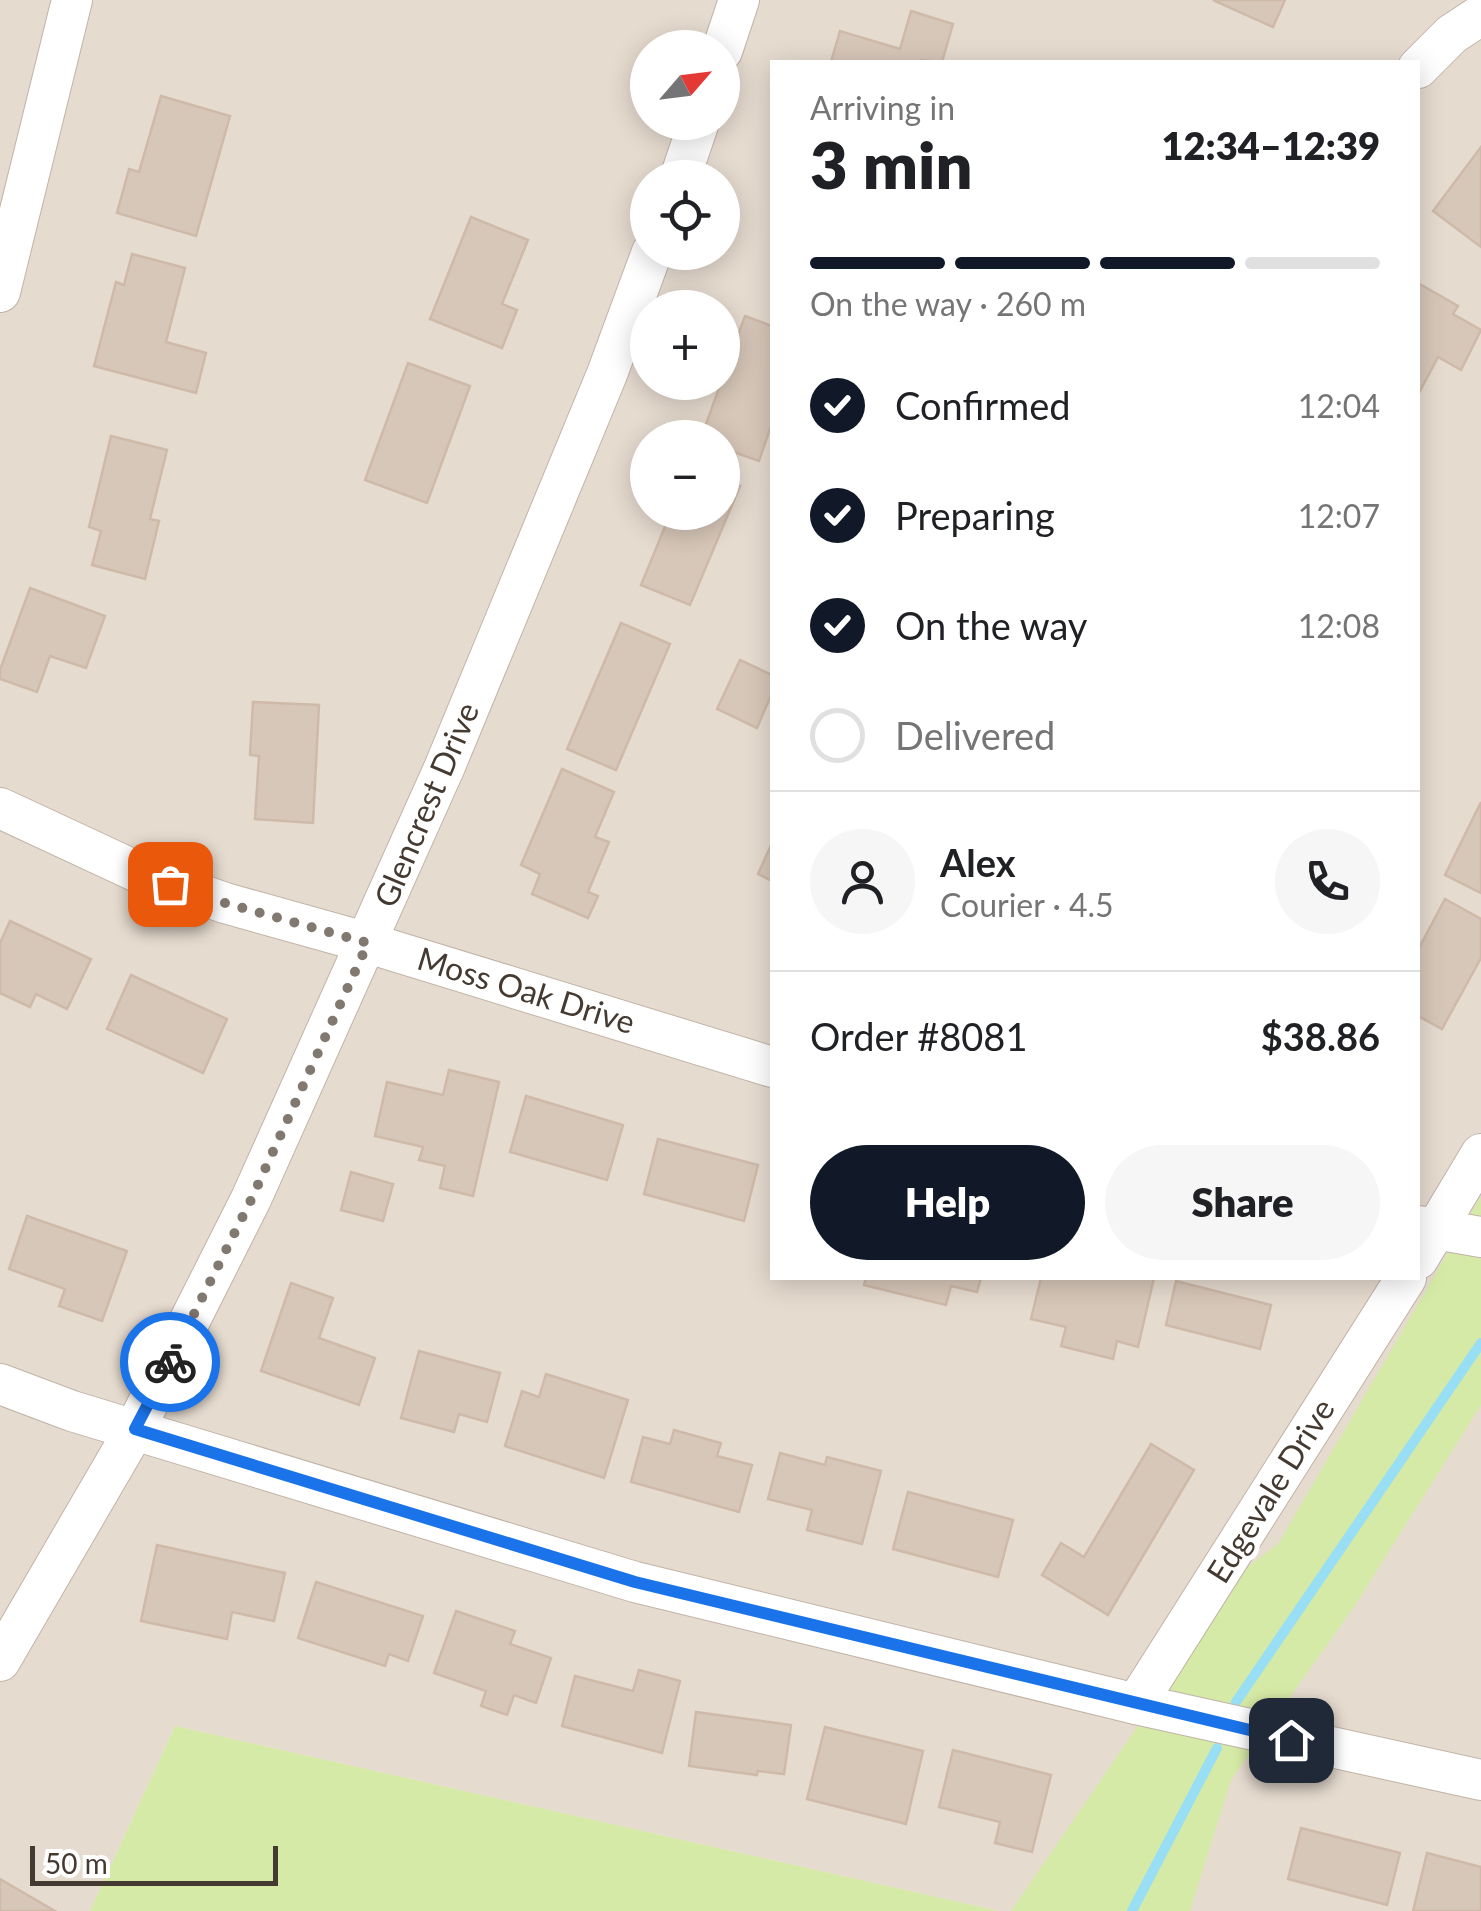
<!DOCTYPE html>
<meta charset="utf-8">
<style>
:root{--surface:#fff;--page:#f6f6f6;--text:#202124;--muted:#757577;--line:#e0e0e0;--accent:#111827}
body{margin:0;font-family:Lato,sans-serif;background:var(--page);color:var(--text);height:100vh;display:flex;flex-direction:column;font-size:38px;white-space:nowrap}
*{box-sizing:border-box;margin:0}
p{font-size:32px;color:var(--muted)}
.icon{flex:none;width:55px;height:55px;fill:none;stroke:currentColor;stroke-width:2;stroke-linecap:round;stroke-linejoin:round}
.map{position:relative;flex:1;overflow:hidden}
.sheet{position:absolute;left:770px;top:60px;width:650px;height:1220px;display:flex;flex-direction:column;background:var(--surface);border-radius:0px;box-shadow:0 5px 25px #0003}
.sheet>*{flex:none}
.needle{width:65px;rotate:62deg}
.tools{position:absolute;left:630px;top:30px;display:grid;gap:20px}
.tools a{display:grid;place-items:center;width:110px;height:110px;border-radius:50%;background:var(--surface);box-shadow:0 5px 25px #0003;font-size:50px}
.scale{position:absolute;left:30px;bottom:25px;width:248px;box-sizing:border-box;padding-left:10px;border:5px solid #443a32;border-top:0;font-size:28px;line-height:35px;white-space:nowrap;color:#443a32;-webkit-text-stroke:8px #fff;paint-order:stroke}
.pin{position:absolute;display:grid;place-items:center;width:85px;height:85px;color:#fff;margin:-42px;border-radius:20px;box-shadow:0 5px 15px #0006}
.courier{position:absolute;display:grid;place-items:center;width:100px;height:100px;margin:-50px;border:8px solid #1a73e8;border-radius:50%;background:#fff;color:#222;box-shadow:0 2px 12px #0007}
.headline em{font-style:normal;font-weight:800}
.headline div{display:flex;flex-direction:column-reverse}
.headline{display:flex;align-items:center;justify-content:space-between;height:170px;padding:0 40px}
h1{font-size:65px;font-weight:800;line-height:75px}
.bar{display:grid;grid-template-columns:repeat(4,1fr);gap:15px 10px;align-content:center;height:120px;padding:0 40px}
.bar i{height:12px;border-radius:8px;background:var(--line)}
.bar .on{background:var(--accent)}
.bar p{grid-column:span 4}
.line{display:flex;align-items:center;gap:25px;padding:0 40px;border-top:2px solid var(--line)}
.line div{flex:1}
.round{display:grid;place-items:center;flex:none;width:105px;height:105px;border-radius:52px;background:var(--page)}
ol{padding:0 40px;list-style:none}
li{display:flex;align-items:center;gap:30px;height:110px}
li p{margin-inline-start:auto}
li .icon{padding:10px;border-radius:50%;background:var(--accent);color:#fff;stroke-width:4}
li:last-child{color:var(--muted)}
li i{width:55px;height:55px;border:5px solid var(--line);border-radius:50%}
.button{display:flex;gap:20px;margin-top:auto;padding:20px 40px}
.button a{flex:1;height:115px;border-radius:60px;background:var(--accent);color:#fff;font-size:40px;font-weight:800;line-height:115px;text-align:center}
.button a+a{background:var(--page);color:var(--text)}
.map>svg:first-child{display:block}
</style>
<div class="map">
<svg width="1481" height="1911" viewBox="0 0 1481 1911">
<rect width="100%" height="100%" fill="#f2eae2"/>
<path fill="#e6dbcf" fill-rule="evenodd" d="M0,0H1481V1911H999L175,1726L90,1911H0ZM648,48H722V122H648ZM772,62H1418V1278H772ZM648,178H722V252H648ZM648,308H722V382H648ZM648,438H722V512H648Z"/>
<g fill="#d6eaa7">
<polygon points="1481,1196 1481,1405 1354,1607 1231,1780 1190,1911 1011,1911 1246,1568 1278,1544"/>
<polygon points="175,1726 999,1911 90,1911"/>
</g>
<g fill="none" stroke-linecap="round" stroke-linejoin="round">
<g stroke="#98def4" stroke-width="10">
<polyline points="1236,1702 1481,1343"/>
<polyline points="1132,1911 1217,1748"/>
</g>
</g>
<g fill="#d7c7b9" stroke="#cfbaa9" stroke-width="2.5">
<polygon points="1213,0 1285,0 1273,27"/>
<polygon points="911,11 953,24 942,62 921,60 920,62 831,62 840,31 900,49"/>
<polygon points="161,96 230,116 196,236 117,213 129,169 139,172"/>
<polygon points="1481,147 1481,247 1433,211"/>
<polygon points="471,217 528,240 502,304 517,310 502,348 430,319"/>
<polygon points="132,254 185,268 166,342 206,353 196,393 94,366 116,282 124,285"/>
<polygon points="1418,283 1458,306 1453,314 1481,330 1461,370 1438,357 1418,395"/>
<polygon points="745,316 772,326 772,423 759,461 722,448 722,438 701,438"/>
<polygon points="408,363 470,386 427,503 365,480"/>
<polygon points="111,436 167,450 150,519 159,521 145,579 92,565 101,531 89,527"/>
<polygon points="722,479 740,486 690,605 641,585 671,512 722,512"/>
<polygon points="30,588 105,616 86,668 50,656 37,692 0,679 0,670"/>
<polygon points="621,623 670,644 616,770 567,749"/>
<polygon points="740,660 772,675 772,693 757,728 717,709"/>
<polygon points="253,702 319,705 313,823 255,819 259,756 250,755"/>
<polygon points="562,769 614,792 595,837 609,842 588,892 598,896 588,918 532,894 540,874 521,865"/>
<polygon points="1481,802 1481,893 1445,875"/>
<polygon points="772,843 772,881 758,874"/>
<polygon points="1445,899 1481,919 1481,958 1442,1029 1418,1016 1418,950"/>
<polygon points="10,921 91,959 67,1009 36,994 30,1007 0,993 0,943"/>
<polygon points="131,975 227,1019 203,1073 107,1029"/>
<polygon points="449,1070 499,1082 473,1196 440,1188 445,1166 419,1160 423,1147 375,1136 387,1082 443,1095"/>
<polygon points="526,1096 623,1125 607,1180 510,1152"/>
<polygon points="658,1139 758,1165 744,1221 644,1194"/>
<polygon points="351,1172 393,1184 383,1221 341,1210"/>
<polygon points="27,1216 127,1251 102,1321 59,1306 65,1289 9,1269"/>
<polygon points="866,1278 981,1278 977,1292 951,1286 946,1305 864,1285"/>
<polygon points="1041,1278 1154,1278 1138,1347 1117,1341 1113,1359 1061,1346 1066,1327 1031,1319"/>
<polygon points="1176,1281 1271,1305 1260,1349 1166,1325"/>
<polygon points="291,1283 333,1298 319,1338 375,1358 359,1405 261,1371"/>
<polygon points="419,1351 500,1373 487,1422 459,1414 454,1432 401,1418"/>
<polygon points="546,1374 628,1400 604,1478 505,1446 522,1391 539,1397"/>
<polygon points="674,1430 721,1443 717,1456 752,1465 739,1512 631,1482 643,1437 670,1444"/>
<polygon points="1151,1444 1194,1470 1108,1615 1042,1575 1061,1543 1084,1557"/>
<polygon points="780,1453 825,1465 827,1457 881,1471 862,1544 807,1530 812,1510 768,1499"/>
<polygon points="908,1492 1013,1520 998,1577 893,1549"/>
<polygon points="157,1545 285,1573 274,1621 232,1612 227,1639 141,1621"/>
<polygon points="316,1582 423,1616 408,1661 389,1654 385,1666 298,1638"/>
<polygon points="456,1611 515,1631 510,1644 551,1658 536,1703 514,1695 507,1715 481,1706 486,1691 434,1673"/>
<polygon points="639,1670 680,1681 662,1753 562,1726 575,1676 633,1691"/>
<polygon points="696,1712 791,1725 784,1774 758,1771 757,1775 689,1766"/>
<polygon points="825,1727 923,1751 906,1824 807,1799"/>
<polygon points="953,1750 1051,1775 1032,1852 995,1843 1000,1822 939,1807"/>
<polygon points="1301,1828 1400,1853 1387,1905 1288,1879"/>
<polygon points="1427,1853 1481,1867 1481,1911 1413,1911"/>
<polygon points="0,1879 55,1911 0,1911"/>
</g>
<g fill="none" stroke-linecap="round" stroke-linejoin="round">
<g stroke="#c1b3a7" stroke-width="42">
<g id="minor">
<polyline points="722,51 739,0"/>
<polyline points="1418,68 1452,34 1481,15"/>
<polyline points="680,178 699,122"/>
<polyline points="0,292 72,0"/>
<polyline points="0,808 142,874 225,903 368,943 772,1067"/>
<polyline points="1418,1226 1481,1237"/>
<polyline points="1418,1259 1481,1154"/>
<polyline points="0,1384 72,1411 635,1582 1136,1704 1481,1780"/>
<polyline points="0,1661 135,1429 251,1199 445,766 607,374 652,252"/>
<polyline points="1136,1704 1406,1278"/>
</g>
</g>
<use href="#minor" stroke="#fff" stroke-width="40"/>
</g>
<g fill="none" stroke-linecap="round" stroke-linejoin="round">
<polyline stroke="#817870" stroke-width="10" stroke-dasharray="0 18" points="170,1362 251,1200 368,943 225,903 170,884"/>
<polyline stroke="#1a73e8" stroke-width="12" points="170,1362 135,1429 635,1582 1291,1740"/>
</g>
<g text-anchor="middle" stroke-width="10" stroke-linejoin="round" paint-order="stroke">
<g font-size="32" fill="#443a32" stroke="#fff">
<text transform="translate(427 805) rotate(-67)" y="11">Glencrest Drive</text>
<text transform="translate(526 991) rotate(17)" y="11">Moss Oak Drive</text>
<text transform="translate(1271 1491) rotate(-58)" y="11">Edgevale Drive</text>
</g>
</g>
</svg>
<div class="tools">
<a><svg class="needle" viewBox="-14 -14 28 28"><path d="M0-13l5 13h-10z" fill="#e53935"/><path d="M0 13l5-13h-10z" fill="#757577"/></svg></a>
<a><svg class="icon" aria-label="locate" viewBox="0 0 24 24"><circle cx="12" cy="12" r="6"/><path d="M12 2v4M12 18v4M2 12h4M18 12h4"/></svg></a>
<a>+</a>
<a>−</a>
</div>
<div class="scale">50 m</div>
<div class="pin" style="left:170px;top:884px;background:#ea580c"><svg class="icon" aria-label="bag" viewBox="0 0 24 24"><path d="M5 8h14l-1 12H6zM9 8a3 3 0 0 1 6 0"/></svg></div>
<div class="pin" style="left:1291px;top:1740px;background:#1f2937"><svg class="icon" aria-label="home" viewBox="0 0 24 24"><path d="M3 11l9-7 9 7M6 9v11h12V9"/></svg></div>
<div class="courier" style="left:170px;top:1362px"><svg class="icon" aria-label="bike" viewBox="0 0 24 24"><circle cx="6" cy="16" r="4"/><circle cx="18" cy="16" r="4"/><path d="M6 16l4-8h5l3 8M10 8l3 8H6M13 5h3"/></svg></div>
<section class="sheet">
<div class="headline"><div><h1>3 min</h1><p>Arriving in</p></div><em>12:34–12:39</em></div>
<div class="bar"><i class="on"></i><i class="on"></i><i class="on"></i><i></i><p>On the way · 260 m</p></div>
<ol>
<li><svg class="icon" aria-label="check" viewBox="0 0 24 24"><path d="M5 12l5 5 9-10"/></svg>Confirmed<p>12:04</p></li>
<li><svg class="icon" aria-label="check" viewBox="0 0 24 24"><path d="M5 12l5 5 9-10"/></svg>Preparing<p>12:07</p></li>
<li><svg class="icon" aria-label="check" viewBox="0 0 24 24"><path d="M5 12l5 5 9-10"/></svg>On the way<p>12:08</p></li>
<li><i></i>Delivered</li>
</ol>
<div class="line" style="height:180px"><a class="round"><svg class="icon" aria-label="person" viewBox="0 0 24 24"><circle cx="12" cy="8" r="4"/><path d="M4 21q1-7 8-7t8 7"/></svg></a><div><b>Alex</b><p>Courier · 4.5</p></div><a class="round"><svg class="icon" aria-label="phone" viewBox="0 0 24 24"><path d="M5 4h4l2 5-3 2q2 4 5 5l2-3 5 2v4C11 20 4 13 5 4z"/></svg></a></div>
<div class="line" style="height:130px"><div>Order #8081</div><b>$38.86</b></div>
<div class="button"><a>Help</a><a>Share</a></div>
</section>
</div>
